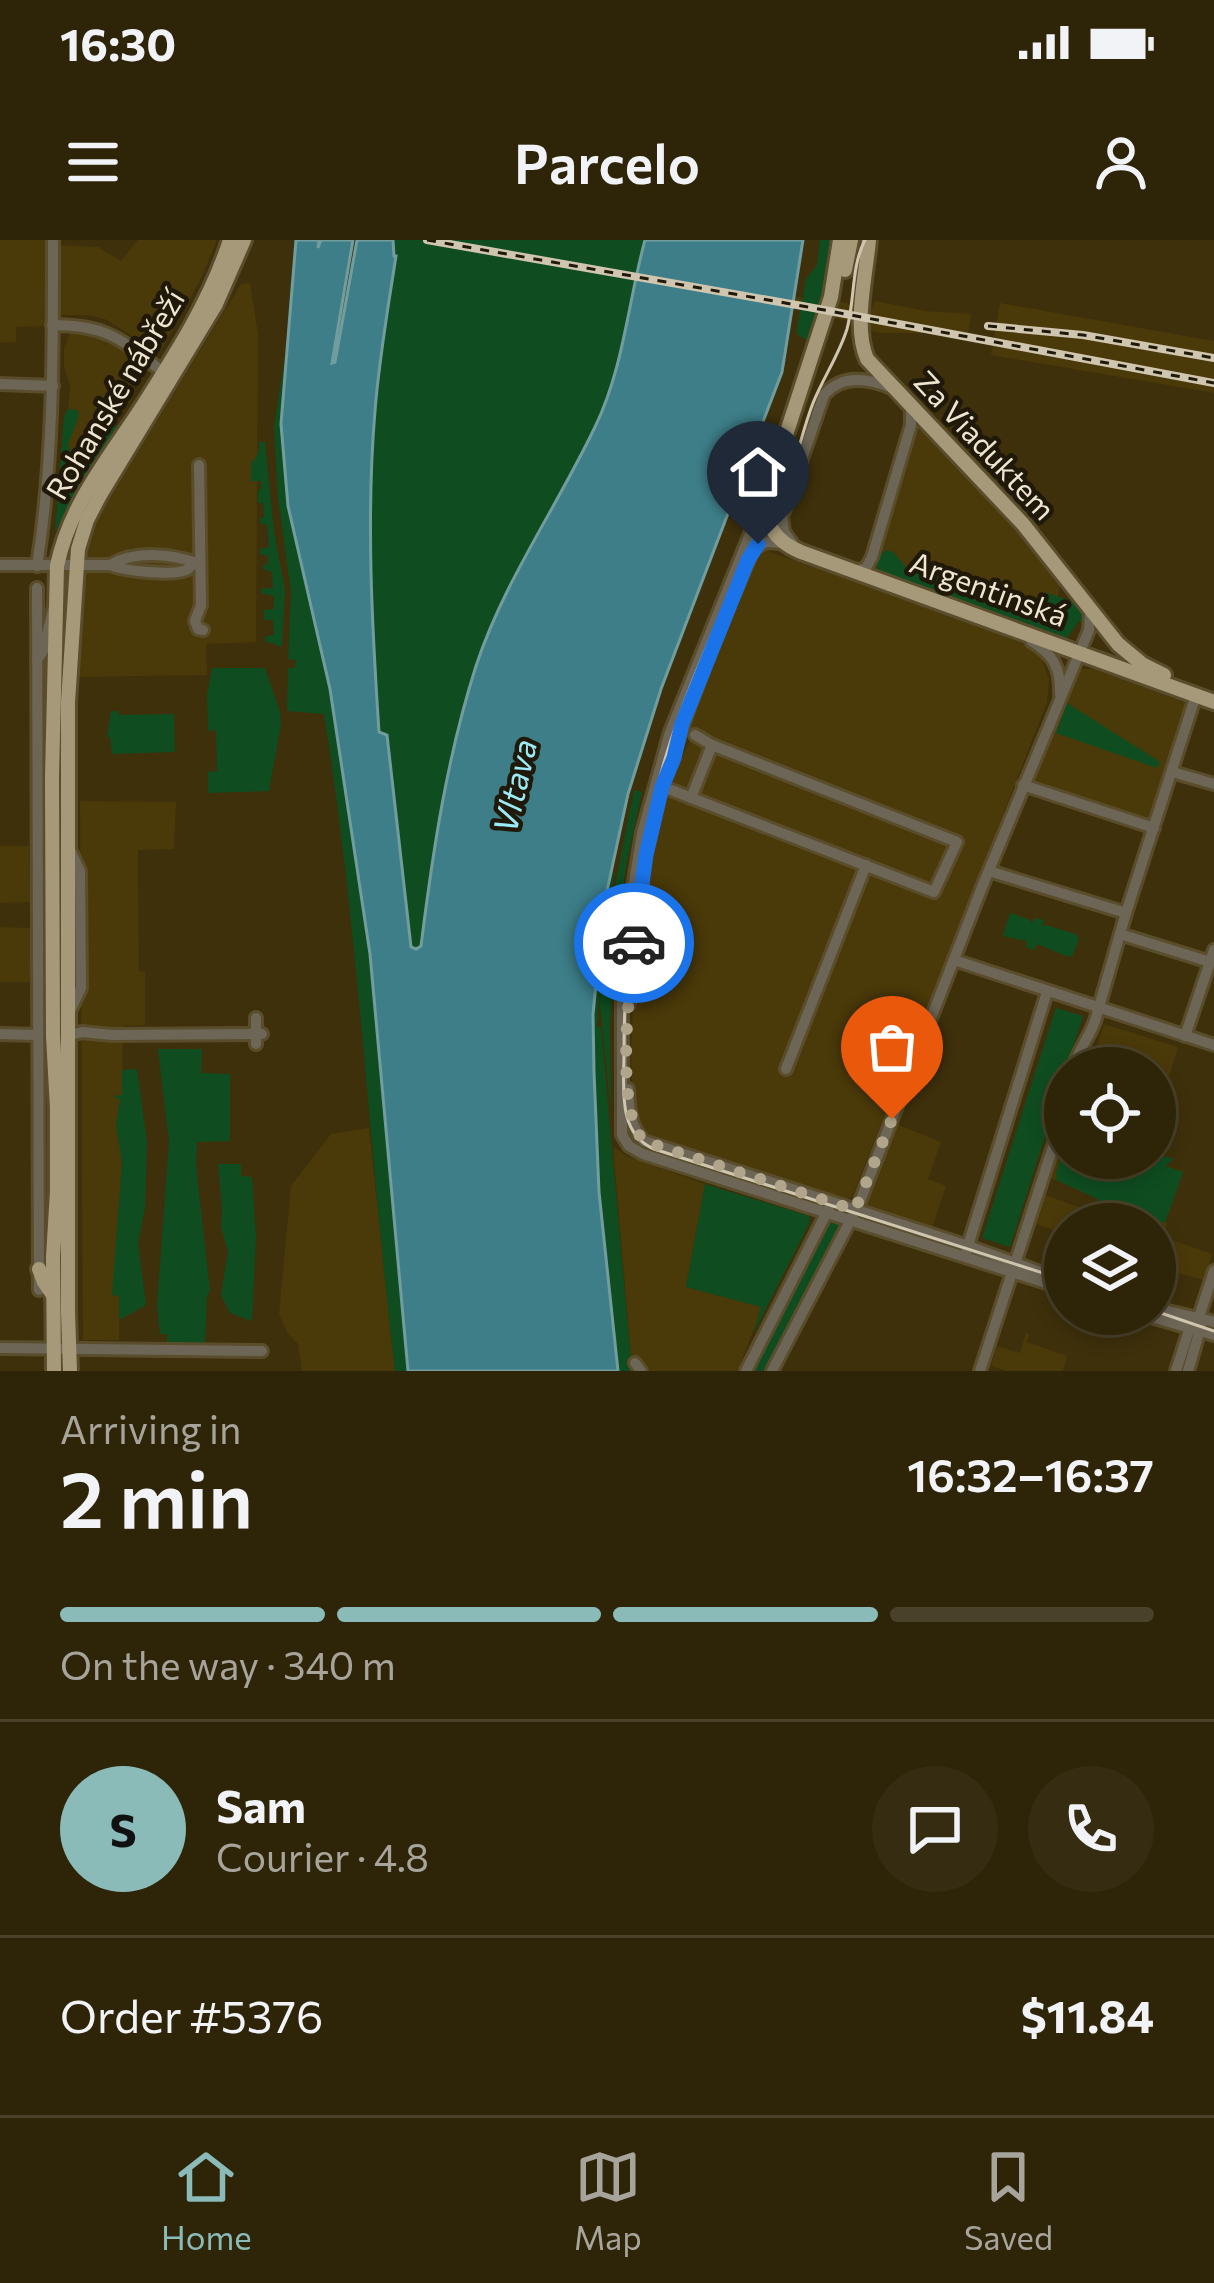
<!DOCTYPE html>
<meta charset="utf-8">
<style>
:root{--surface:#2e2408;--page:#362c12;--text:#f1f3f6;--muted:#a7a49c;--line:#494129;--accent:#8bbbb9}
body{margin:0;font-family:Commissioner,sans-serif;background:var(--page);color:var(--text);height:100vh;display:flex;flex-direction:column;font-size:45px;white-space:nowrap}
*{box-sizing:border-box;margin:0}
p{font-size:39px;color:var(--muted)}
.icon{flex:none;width:66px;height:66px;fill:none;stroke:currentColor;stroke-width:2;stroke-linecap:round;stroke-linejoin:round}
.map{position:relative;height:1131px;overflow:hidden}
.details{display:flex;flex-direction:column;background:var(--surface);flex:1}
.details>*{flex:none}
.fabs{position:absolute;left:1044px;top:807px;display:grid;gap:24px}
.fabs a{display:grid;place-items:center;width:132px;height:132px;border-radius:50%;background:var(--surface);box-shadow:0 6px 18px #0003,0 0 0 3px var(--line);font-size:60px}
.pin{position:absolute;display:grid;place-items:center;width:102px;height:102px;color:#fff;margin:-123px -51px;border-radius:50% 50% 50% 0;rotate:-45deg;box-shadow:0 0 12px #0007}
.pin .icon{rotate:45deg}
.courier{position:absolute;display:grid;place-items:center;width:120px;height:120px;margin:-60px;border:9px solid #1a73e8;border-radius:50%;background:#fff;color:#222;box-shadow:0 3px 15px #0007}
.head em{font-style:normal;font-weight:600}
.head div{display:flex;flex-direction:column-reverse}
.head{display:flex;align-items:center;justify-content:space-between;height:204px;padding:0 60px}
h1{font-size:78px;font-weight:600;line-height:90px}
.bar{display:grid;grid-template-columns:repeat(4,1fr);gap:18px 12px;align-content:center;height:144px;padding:0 60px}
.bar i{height:15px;border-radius:9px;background:var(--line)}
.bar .on{background:var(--accent)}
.bar p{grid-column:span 4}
.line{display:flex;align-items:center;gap:30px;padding:0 60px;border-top:3px solid var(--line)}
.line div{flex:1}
.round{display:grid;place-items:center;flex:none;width:126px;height:126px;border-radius:63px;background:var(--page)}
.status{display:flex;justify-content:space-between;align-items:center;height:84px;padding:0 60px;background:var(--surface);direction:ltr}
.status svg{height:33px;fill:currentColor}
header{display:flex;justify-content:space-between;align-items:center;height:156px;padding:0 60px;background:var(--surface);font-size:54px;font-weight:600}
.menu{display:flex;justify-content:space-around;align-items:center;height:168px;border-top:3px solid var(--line);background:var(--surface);font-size:33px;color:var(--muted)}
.menu a{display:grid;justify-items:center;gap:6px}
.menu .on{color:var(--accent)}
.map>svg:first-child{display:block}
</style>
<div class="status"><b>16:30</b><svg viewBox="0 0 49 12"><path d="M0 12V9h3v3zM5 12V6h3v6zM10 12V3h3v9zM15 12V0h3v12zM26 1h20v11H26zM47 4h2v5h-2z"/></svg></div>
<header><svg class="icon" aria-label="menu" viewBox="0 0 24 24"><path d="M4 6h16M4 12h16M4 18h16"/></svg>Parcelo<svg class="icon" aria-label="person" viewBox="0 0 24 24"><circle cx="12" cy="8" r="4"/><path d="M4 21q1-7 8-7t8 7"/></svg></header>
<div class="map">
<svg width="1214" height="1131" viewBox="0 0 1214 1131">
<rect width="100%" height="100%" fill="#3e300b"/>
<g fill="#4a3909">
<polygon points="0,0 50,0 56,5 98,7 121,21 138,0 217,0 202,37 160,112 142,106 129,94 107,80 89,75 49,75 49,86 16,87 16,102 0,103"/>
<polygon points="407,0 472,0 809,59 810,56 872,68 875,61 925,71 971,74 967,101 926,93 882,93 870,91 869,85 807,73 807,70"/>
<polygon points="250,43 258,94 256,402 206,404 207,435 79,437 81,310 100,274 241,44"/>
<polygon points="1000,63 1214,101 1214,153 991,115"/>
<polygon points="82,89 110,100 137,122 139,139 95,213 82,221 70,216 66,198 70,146 64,126 64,108 70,94"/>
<polygon points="916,184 1000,265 1061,341 1050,396 887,336 873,328"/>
<polygon points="762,309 974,384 1038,410 1049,439 1047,463 852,957 840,960 665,905 641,892 634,880 631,820 634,734 655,591 665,556 694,491 685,487"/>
<polygon points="1081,429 1094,429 1186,463 1148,581 1031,543 1064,462"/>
<polygon points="80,561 176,562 174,609 138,610 139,731 145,732 145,785 123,786 119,1100 83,1100"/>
<polygon points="0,606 29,606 30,662 0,663"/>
<polygon points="0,687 30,688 30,742 0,742"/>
<polygon points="1104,784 1178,807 1160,864 1155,863 1155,828 1090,828"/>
<polygon points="896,884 941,902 928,939 946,946 931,991 864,968"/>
<polygon points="369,888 395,1131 302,1131 298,1104 288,1094 279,1074 291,946 331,894"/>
<polygon points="1062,899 1065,901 1065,918 1155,918 1155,914 1174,919 1165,926 1183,932 1165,982 1167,984 1163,997 1212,1014 1204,1040 1155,1027 1155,984 1134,984 1138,975 1050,938"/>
<polygon points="613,907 629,917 705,944 686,1047 762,1067 738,1131 642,1131 632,1127"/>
<polygon points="1045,955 1124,984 1065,984 1065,994 1036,984"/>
<polygon points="1026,1093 1029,1094 1027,1102 1067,1116 1063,1131 1007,1131 991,1126 997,1106 1020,1113"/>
</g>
<g fill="#0f4d20">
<path d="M393,0H645C628,62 623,126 597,185C560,265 509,337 478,421C445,513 433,610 421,706L416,709L411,707L388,496L379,493C372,387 368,281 375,175C378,122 388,70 396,17Z"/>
<polygon points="820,0 833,0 830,35 812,104 797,94 797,88 806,39 817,25"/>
<path d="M286,111L281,184L288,266L329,448L370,714L408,1131H395C369,912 359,692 324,474L287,471L288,428H295L296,420L288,419L291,352L278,258L274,186Z"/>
<polygon points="68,169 77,170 79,175 68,205 72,214 77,218 90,216 112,184 117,186 78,247 55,293 64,176"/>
<polygon points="259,202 265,202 274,292 285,350 282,407 265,401 265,397 274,394 273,380 264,380 264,370 274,369 274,356 261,353 261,349 273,348 272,332 263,329 263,325 268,324 268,316 260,314 260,309 269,307 267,285 260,283 260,278 264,277 263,263 258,263 258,250 261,249 261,241 251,241 251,221 254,221 259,210"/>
<path d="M885,310L893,312L907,328L936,338L944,335L943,340L1008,363L1021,365L1048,353C1064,359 1085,362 1085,382L1079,381L1067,398L879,331L875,322Z"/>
<polygon points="212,428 265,428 280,472 281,484 269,551 208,553 208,531 217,532 216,490 208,491 207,454"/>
<polygon points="1067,463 1160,522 1157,528 1056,493"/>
<polygon points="111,471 118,471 119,475 174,474 175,512 112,514 110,497 107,497"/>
<path d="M634,550L642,552L627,620L615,707L605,705V698L603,707L615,708L610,786L611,871L600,765L601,737L597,786L601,787L632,1131H618C599,966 577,796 611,632L614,633L605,696Z"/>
<polygon points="1010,673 1030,680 1032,683 1035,678 1044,680 1042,686 1046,685 1075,694 1079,698 1073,715 1069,717 1037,704 1034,710 1026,707 1027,701 1003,696"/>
<polygon points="1056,768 1083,776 1010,1007 982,998"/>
<polygon points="158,809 202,809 201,833 230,834 230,901 197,902 196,925 210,1051 207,1056 205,1103 167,1103 167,1094 160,1094 157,1065 169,902"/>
<polygon points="137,829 147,902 145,968 138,1003 146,1065 119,1080 119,1056 112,1055 122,922 116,885 120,860 113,856 122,855 122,830"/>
<polygon points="1065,905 1065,918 1155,918 1155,914 1174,919 1165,926 1183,932 1165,983 1153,979 1150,984 1124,984 1094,973 1098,959 1054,939 1057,938 1056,933"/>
<polygon points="218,924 241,924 241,936 252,937 256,997 252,1081 230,1073 221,1055 228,1011 221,987 222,968"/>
<polygon points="705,944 809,976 810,982 753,1094 761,1067 686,1047"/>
<polygon points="835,979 841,984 838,991 766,1131 752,1131 826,987"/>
</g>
<path fill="#3d7e88" stroke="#729d9e" stroke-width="3" d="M296,0H319L318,8L321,0H353L332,123L335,122L357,0H393L394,16H396C388,68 379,119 375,171C366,277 372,386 379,492L387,495L411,707L416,709L421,706C433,610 447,517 476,426C504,341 557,267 595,187C624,127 628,62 645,0H803L782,132L661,449L628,554L604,665L593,774L594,832L599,952L618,1131H408L370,714L330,449L288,266L281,184Z"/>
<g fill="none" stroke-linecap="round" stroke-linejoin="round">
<g stroke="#5a4d2b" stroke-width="16">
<g id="minor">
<path d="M52,85C107,85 121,99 163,132"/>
<polyline points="0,144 53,146"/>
<polyline points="199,225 201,365 195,381 198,389 203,390"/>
<polyline points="764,268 752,289 670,492 642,593 629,673 622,745 622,895 629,906 643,914 1065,1049"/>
<path d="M792,303L784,292L782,277L824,155C842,134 868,138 892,148"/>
<path d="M0,325H110C124,331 172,336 186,330C189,329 191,325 194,323"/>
<path d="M110,325C135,310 174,314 199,324"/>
<path d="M37,326C54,218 53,109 53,0"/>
<polyline points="856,331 866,328 872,317 911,185 911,166"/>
<polyline points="37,348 39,1050"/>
<path d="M1031,401C1053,414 1061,428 1060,454"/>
<polyline points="37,420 43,411 53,370"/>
<polyline points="1172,532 1214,544"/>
<polyline points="1023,545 1154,588"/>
<polyline points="671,550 934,652 957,602 712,505 695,495"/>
<polyline points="691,558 712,505"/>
<polyline points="71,612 80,631 81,748 71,769"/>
<polyline points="989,631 1126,673"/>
<polyline points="1120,694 1210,722"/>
<polyline points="954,720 1214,805"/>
<path d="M629,764C633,693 639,616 662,547C688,466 719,386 754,308L767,302L782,303"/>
<polyline points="0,794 37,795"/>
<polyline points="67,796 82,792 112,795 262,794"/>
<polyline points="1185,796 1214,710"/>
<polyline points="256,804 256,778"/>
<path d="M1073,828C1078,810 1089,798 1095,781L1126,673L1196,455"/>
<polyline points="786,829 866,625"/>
<path d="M628,849C629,868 630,887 644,901L968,1006L1065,1041"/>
<polyline points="966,1012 1047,752"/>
<polyline points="1155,1068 1214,1082"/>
<polyline points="1141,1074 1214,1095"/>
<polyline points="0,1108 262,1111"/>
<polyline points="635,1123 641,1131"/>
<polyline points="746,1131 829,968"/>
<polyline points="772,1131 859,964 982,647 1089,390 1090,372"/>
<polyline points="980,1131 1065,870"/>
<polyline points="1176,1131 1189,1090 1199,1077 1214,1031"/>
<polyline points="1188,1131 1201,1086"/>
</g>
</g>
<g stroke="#5a4d2b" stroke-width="20">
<g id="major">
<path d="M840,0L831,57L765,259C764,286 777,302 801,312L1214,462"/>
<path d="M869,0C866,35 853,87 867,119L1023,284L1118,404L1142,424L1164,435"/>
<polyline points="845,30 851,0"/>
<polyline points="39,1029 44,1042 53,1055"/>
<path d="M54,1131L53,1017L57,951V868L53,796L52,537L57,326C70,263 110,217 144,164C177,112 211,59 230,0"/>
<polyline points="70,1131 68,1072 68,462 78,309 87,280 100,255 216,64 244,0"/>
</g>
</g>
<use href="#minor" stroke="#6d6657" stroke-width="10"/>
<use href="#major" stroke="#a69979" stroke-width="14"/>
<g stroke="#d0c6af" stroke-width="3">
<path d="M865,0C851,27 855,59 847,89C839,115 823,138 813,163C804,186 799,210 791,233C780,265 756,290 743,321C717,385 686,449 666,516C637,611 624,713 624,813C624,848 617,893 654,909L1065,1040"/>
<polyline points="1155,1071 1214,1091"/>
</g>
<g stroke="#d0c6af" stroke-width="8">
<g id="rail">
<polyline points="427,0 808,67 1214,143"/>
<polyline points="988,86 1083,95 1214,118"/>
</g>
</g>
<use href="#rail" stroke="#20190a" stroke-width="3" stroke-dasharray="9" stroke-linecap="butt"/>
</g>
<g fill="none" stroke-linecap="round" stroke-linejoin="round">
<path stroke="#b1a68c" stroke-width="12" stroke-dasharray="0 21.6" d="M634,703C630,747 614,870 644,901L855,970L892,879"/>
<polyline stroke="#1a73e8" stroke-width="15" points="634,703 646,615 662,547 674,518 682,484 748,320 758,304"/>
</g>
<g text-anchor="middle" stroke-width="9" stroke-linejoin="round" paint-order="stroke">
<g font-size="30" fill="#efe6d2" stroke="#20190a">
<text transform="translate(116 155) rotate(-59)" y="10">Rohanské nábřeží</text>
<text transform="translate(984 206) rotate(47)" y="10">Za Viaduktem</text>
<text transform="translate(988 350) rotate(20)" y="10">Argentinská</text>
</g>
<g font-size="33" font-style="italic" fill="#9aeaf7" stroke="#20190a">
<text transform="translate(515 546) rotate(-77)" y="12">Vltava</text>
</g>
</g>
</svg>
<div class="fabs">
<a><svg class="icon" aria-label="locate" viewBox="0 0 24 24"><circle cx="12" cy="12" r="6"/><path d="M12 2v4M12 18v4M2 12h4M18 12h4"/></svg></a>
<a><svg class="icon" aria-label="layers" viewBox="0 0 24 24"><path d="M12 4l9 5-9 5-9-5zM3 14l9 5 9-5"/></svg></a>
</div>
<div class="pin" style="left:892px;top:879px;background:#ea580c"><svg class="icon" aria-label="bag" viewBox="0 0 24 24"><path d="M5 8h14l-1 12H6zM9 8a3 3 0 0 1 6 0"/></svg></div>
<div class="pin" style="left:758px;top:304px;background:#1f2937"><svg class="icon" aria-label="home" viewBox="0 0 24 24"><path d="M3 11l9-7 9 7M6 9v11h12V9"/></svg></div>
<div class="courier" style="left:634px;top:703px"><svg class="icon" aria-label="car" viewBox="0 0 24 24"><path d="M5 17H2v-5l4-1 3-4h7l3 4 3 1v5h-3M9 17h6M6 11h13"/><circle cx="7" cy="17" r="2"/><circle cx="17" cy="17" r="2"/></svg></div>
</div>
<section class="details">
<div class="head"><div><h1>2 min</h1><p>Arriving in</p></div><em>16:32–16:37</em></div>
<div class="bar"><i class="on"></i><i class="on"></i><i class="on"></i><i></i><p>On the way · 340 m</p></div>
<div class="line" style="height:216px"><b class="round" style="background:var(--accent);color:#111">S</b><div><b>Sam</b><p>Courier · 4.8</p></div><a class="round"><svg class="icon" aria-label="chat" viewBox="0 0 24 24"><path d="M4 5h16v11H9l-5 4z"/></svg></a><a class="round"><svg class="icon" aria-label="phone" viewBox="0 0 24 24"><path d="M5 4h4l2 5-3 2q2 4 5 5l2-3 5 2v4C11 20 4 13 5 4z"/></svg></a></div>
<div class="line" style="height:156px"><div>Order #5376</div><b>$11.84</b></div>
</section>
<nav class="menu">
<a class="on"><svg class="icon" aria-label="home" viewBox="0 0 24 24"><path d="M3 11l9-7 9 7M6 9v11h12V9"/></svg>Home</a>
<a><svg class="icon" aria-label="map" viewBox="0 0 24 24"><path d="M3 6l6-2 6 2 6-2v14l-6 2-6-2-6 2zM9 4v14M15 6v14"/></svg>Map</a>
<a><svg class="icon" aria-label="saved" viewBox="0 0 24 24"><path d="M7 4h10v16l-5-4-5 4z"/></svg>Saved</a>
</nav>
